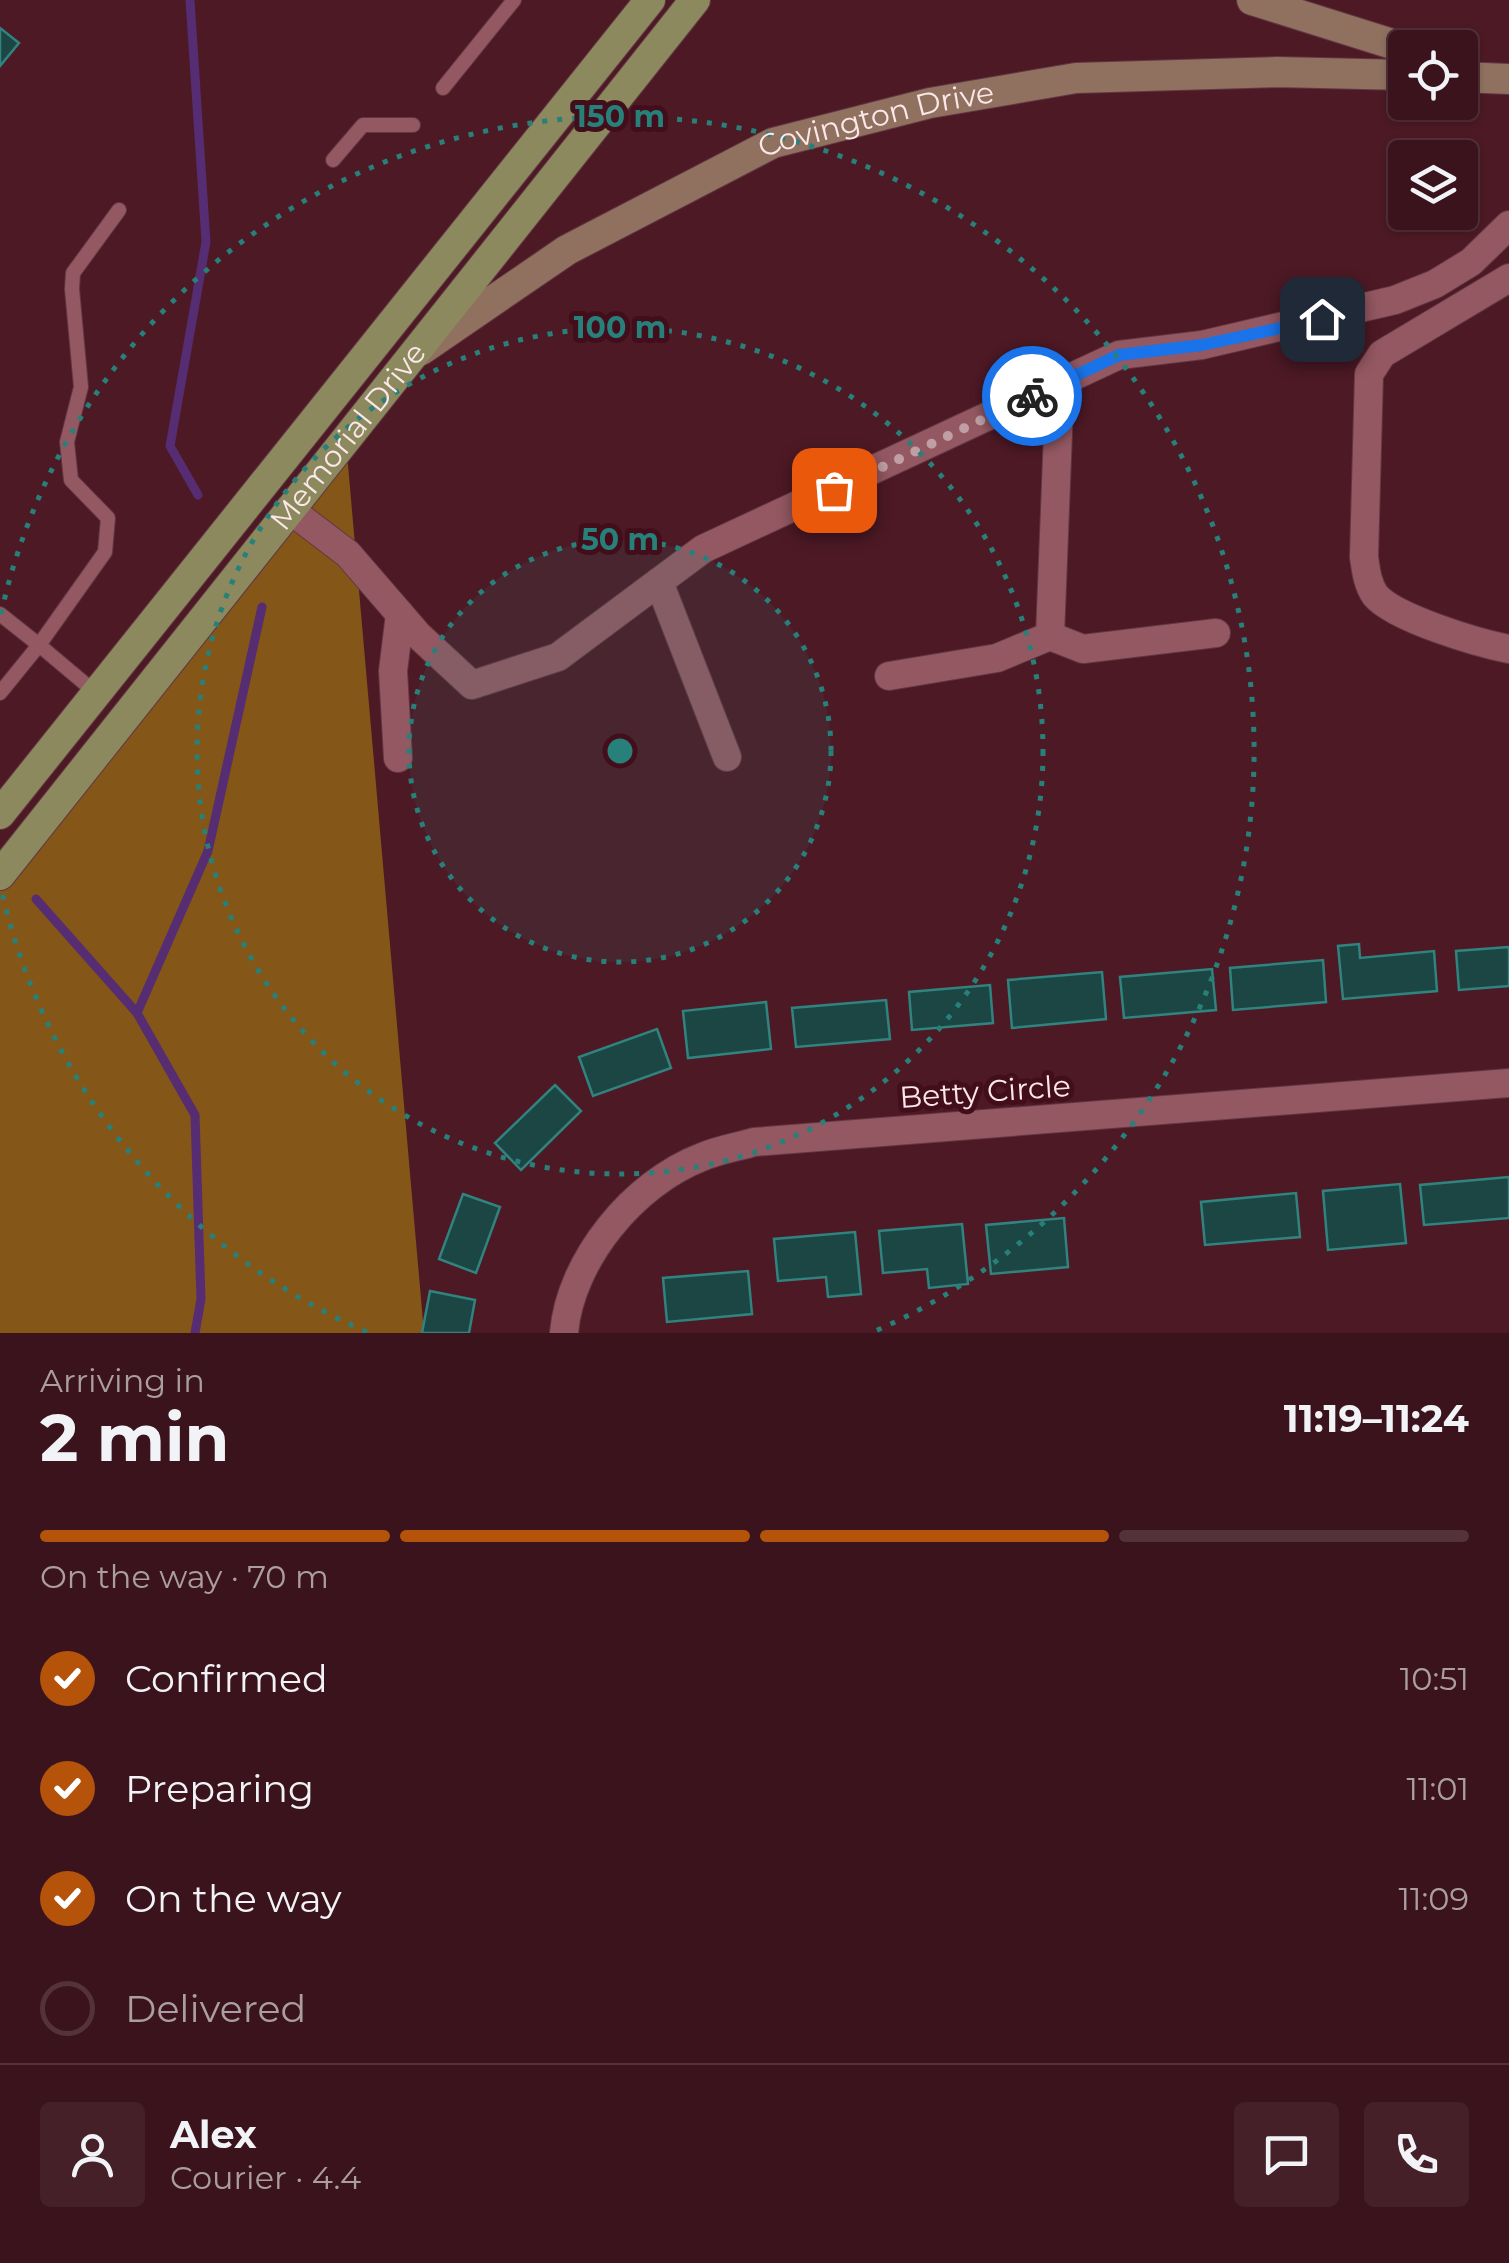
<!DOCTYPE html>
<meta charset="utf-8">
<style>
:root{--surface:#3a131c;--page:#452029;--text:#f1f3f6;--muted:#ab9ea3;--line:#54323b;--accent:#b45309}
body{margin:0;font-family:Montserrat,sans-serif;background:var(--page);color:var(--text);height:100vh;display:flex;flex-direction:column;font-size:38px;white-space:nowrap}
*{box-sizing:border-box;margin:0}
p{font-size:32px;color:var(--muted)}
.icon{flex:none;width:55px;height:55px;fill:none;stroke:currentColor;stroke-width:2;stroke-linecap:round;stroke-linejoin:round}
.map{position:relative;height:1333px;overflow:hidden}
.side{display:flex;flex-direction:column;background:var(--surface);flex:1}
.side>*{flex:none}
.controls{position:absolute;left:1388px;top:30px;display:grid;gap:20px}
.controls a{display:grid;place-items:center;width:90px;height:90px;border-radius:10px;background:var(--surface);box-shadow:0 2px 8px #0004,0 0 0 2px var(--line);font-size:50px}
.pin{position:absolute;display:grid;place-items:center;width:85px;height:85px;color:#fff;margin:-42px;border-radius:20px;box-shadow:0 5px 15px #0006}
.courier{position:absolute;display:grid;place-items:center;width:100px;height:100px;margin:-50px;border:8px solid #1a73e8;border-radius:50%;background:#fff;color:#222;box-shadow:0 2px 12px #0007}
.summary em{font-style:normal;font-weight:700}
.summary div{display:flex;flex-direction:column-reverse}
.summary{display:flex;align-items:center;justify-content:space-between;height:170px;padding:0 40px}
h1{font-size:65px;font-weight:700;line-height:75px}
.bar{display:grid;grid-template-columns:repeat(4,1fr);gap:15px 10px;align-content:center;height:120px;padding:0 40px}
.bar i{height:12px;border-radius:8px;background:var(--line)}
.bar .on{background:var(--accent)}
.bar p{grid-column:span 4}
.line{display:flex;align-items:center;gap:25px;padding:0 40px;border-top:2px solid var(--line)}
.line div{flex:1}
.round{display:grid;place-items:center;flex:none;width:105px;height:105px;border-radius:10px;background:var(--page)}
ol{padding:0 40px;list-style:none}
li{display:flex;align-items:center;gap:30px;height:110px}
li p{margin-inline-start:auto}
li .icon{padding:10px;border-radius:50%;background:var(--accent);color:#fff;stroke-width:4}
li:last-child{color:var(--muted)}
li i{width:55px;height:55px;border:5px solid var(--line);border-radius:50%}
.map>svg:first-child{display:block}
</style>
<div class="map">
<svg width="1509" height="1333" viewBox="0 0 1509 1333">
<rect width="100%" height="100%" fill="#4d1925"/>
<polygon fill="#845618" points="344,419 424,1333 0,1333 0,854"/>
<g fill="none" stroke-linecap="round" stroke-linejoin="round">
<g stroke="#562c72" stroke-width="9">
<polyline points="190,0 206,242 170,446 198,495"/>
<polyline points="36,899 137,1013 195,1115 201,1299 195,1333"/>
<polyline points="137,1013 208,851 262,607"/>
</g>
</g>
<g fill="#1b4643" stroke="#30837e" stroke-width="2.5">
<polygon points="0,28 19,43 0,66"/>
<polygon points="1359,944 1360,958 1434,951 1437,991 1343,999 1338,946"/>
<polygon points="1509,947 1509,986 1459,990 1456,951"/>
<polygon points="1323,960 1326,1002 1233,1010 1230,968"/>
<polygon points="1212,969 1216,1010 1124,1018 1120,977"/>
<polygon points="1102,972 1106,1019 1012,1028 1008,980"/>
<polygon points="990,985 993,1023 912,1030 909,992"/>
<polygon points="886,1000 890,1039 796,1047 792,1008"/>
<polygon points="766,1002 771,1049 688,1058 683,1011"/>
<polygon points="657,1029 671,1068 593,1096 579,1057"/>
<polygon points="555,1085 581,1111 521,1170 495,1143"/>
<polygon points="1509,1177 1509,1218 1424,1225 1420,1185"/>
<polygon points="1400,1184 1406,1243 1328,1250 1323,1191"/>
<polygon points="1296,1193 1300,1237 1205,1245 1201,1202"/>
<polygon points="463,1194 500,1207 476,1273 439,1259"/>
<polygon points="1064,1218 1068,1267 991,1274 986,1225"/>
<polygon points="962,1224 968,1284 929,1288 927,1269 883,1273 879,1231"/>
<polygon points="855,1232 861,1294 828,1297 826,1277 778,1281 774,1239"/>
<polygon points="748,1271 752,1314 667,1322 663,1278"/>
<polygon points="430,1291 475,1300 469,1333 422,1333"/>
</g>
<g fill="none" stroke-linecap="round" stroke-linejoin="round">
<g stroke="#623743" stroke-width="16">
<g id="lane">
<polyline points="443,88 514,0"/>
<polyline points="333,160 363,125 413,125"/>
<polyline points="0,614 39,645 0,693"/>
<polyline points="96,693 39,645 105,552 108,518 71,480 67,442 81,387 72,289 73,273 119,210"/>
</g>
</g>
<g stroke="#623743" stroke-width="30">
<g id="street">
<path d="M1509,278L1382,354L1369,374L1364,557C1366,570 1367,583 1375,595C1394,618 1478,643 1509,649"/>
<polyline points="289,509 348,554 418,635 472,685 558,657 703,549 1119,355 1202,345 1395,300 1435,284 1471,262 1509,225"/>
<polyline points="659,582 727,757"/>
<polyline points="1050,636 1060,382"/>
<polyline points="889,676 997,658 1050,636 1083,649 1216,633"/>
<polyline points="398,758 393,671 400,614"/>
<path d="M564,1333C570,1260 634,1183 702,1157C718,1150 737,1147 754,1142L1509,1083"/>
</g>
</g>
<g stroke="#623743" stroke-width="32">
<g id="secondary">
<polyline points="1252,0 1405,48"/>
<polyline points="1460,77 1509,79"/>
<path id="s1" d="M421,350L567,250L773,143L930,103L1076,78L1277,72L1405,75"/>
</g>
</g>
<g stroke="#623743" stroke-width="32">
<g id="primary">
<polyline points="0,814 650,0"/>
<path id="s2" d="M0,875L695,0"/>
</g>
</g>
<use href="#lane" stroke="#945862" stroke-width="14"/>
<use href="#street" stroke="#945862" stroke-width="28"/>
<use href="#secondary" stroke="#907160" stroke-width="30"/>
<use href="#primary" stroke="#8c895e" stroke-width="30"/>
</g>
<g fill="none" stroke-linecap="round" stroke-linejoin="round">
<polyline stroke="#bf9fa4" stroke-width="10" stroke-dasharray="0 18" points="834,490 1032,396"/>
<polyline stroke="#1a73e8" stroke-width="12" points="1032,396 1119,355 1202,345 1322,319"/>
</g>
<circle cx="620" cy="751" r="211" fill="#27817a" fill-opacity=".12"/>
<g fill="none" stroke="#27817a" stroke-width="5" stroke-dasharray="5 10">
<circle cx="620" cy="751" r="211"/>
<circle cx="620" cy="751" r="423"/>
<path d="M367 1332A634 634 0 0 1 1 888M1 614A634 634 0 1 1 873 1332"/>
</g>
<g text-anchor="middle" stroke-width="10" stroke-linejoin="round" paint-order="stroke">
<g font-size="30" fill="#fce7e9" stroke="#420e1b">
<text dy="10" stroke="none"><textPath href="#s1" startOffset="515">Covington Drive</textPath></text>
<text dy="10" stroke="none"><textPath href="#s2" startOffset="560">Memorial Drive</textPath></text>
<text transform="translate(985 1092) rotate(-4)" y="10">Betty Circle</text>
</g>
</g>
<circle cx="620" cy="751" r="15" fill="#27817a" stroke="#420e1b" stroke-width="5"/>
<g font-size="30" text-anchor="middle" font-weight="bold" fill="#27817a" stroke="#420e1b" stroke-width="10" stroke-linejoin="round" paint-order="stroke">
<text x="620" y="127">150 m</text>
<text x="620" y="338">100 m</text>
<text x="620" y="550">50 m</text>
</g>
</svg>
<div class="controls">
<a><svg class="icon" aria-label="locate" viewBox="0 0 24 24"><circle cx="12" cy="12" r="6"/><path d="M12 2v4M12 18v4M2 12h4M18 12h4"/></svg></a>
<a><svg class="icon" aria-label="layers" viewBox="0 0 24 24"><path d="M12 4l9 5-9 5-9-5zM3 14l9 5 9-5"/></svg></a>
</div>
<div class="pin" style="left:834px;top:490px;background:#ea580c"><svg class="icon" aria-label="bag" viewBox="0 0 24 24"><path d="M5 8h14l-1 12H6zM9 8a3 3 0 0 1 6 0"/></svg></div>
<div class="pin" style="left:1322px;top:319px;background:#1f2937"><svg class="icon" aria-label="home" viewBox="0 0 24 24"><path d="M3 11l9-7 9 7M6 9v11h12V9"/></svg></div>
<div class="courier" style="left:1032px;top:396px"><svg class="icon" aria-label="bike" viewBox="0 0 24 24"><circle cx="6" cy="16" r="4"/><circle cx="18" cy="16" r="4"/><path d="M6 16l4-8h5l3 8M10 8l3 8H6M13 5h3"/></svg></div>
</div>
<section class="side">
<div class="summary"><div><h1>2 min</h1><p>Arriving in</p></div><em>11:19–11:24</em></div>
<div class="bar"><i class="on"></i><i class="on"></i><i class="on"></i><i></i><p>On the way · 70 m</p></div>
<ol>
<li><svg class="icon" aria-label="check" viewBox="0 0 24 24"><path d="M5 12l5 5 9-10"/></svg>Confirmed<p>10:51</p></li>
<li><svg class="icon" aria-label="check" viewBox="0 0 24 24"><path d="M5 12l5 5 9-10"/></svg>Preparing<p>11:01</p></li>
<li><svg class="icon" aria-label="check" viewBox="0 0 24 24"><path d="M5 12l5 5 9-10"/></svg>On the way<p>11:09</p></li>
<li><i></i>Delivered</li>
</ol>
<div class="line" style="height:180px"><a class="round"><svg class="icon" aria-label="person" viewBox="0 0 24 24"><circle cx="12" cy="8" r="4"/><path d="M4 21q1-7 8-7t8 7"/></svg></a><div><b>Alex</b><p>Courier · 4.4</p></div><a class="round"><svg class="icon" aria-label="chat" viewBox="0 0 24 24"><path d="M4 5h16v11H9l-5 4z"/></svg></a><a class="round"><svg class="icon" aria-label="phone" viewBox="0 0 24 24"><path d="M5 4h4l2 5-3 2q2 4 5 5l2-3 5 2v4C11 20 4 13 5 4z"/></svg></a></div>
</section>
